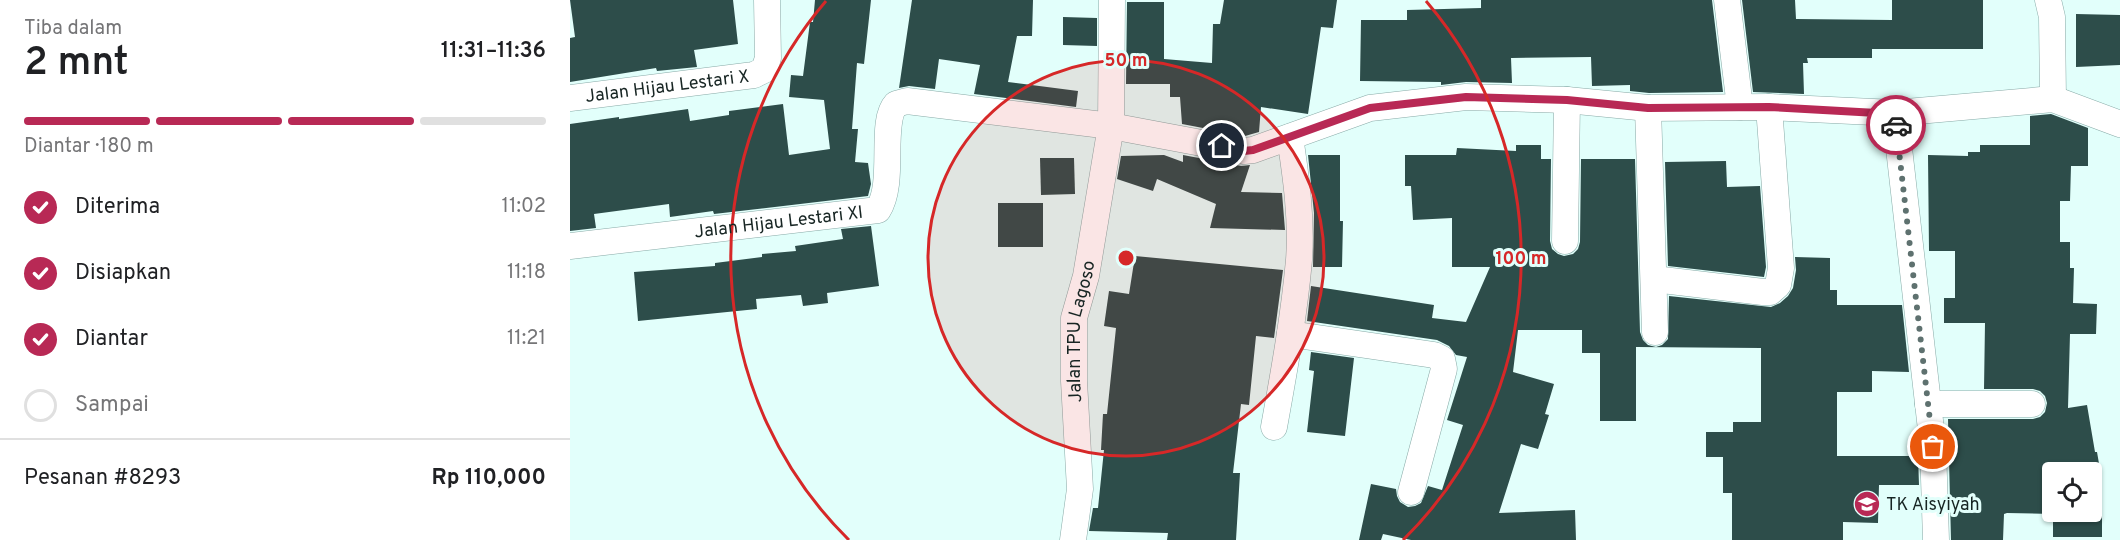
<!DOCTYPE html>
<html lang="id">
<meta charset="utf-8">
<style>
:root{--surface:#fff;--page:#f6f6f6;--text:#202124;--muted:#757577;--line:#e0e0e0;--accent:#b82955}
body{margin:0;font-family:Overpass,sans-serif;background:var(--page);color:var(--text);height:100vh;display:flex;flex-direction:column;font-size:22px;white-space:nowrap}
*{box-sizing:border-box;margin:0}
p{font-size:20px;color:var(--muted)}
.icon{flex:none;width:33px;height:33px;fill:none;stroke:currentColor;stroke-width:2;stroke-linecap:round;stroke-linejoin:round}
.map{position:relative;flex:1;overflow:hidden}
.drawer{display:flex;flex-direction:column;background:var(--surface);width:570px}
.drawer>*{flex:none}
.tools{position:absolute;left:1472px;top:462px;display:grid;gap:12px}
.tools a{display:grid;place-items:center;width:60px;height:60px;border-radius:6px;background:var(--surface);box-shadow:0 2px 4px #0004;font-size:30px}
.pin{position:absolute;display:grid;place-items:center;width:51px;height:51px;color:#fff;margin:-26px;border:3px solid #fff;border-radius:50%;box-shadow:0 2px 6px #0007}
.courier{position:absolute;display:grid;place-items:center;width:60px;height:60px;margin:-30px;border:4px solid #b82955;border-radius:50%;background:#fff;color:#222;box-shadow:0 2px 8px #0007}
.head em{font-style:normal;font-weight:600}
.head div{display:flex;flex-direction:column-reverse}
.head{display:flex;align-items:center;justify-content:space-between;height:102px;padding:0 24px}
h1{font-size:39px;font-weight:600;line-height:45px}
.bar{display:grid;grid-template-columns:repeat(4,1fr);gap:9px 6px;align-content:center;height:72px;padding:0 24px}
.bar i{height:8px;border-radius:4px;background:var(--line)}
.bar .active{background:var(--accent)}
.bar p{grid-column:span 4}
.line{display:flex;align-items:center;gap:15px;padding:0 24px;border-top:2px solid var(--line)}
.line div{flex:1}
ol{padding:0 24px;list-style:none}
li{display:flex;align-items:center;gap:18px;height:66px}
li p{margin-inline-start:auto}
li .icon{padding:6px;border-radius:50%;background:var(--accent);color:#fff;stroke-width:4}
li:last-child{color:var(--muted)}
li i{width:33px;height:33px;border:3px solid var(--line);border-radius:50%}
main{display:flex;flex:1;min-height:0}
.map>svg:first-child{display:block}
</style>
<main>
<section class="drawer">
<div class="head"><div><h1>2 mnt</h1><p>Tiba dalam</p></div><em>11:31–11:36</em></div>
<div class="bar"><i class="active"></i><i class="active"></i><i class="active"></i><i></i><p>Diantar · 180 m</p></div>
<ol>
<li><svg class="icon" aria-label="check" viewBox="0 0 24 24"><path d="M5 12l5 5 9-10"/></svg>Diterima<p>11:02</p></li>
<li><svg class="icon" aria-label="check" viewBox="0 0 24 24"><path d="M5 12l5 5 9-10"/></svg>Disiapkan<p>11:18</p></li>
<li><svg class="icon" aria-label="check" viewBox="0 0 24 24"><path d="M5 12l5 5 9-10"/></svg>Diantar<p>11:21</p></li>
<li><i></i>Sampai</li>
</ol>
<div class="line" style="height:78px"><div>Pesanan #8293</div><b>Rp 110,000</b></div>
</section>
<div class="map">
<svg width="1550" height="540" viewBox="0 0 1550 540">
<rect width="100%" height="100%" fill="#e2fffb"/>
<g fill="#2d4d4a" fill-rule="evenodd">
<polygon points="0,0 163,0 168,44 124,50 127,67 87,71 86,68 0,82 0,38 5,37"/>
<polygon points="245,0 301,0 294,64 287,63 282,129 288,129 285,162 298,163 301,184 298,196 144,214 143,211 100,217 99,204 24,214 26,228 0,231 0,124 49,117 49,119 118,109 120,121 159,115 159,111 213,104 219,155 260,149 254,100 219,97 221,75 233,76 240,22 243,22"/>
<polygon points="342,0 463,0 462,36 447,36 438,82 508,91 506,107 404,94 410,65 369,59 365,89 339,86 329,88"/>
<polygon points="654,0 767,0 763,28 751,27 738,114 691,107 689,132 675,136 612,124 610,97 600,97 600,84 556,84 557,2 594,2 594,59 642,63 643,24 650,24"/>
<polygon points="911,0 1142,0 1153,92 1079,93 1060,91 1060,85 1022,86 1021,57 941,58 942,83 896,82 871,85 871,82 790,81 791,20 837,20 837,10 911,8"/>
<polygon points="1172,0 1225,0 1226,19 1322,20 1322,0 1413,0 1413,49 1302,49 1302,58 1237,58 1238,63 1233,63 1234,94 1183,92"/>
<polygon points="1506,14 1550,15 1550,65 1506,67"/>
<polygon points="493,17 527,18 527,46 493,45"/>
<path d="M1481,114L1518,128V166H1501L1500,201H1490V242H1500V268H1504L1503,303L1527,304L1526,334H1500L1498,408L1517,405L1525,452H1527L1532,481V537H1483V514L1437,513L1434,514L1433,540H1381L1378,419H1463L1470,417L1475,412L1477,403L1475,396L1470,391L1463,389H1414L1415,323H1374V298H1385V251H1359L1358,155L1398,156V152H1410V145H1460V116ZM1482,472H1521V512H1482Z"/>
<polygon points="946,145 971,145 971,159 981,159 980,241 982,249 988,254 994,256 1003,254 1008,249 1010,242 1011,159 1065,159 1070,332 1073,340 1078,345 1086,347 1092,345 1098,339 1099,296 1201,307 1210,303 1218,296 1223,288 1226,270 1225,257 1260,258 1260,290 1267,290 1267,305 1332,305 1339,372 1302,371 1302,392 1267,392 1267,456 1348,456 1349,485 1309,485 1308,523 1273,522 1273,540 1162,540 1162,493 1153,493 1153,457 1136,457 1136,432 1163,432 1163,422 1191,422 1191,348 1066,347 1066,421 1030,421 1030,353 1012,353 1012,330 948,330 943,372 984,384 975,414 979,415 968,449 951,444 929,513 1005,510 1006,540 841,540 813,534 811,540 789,540 801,484 826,489 827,496 830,502 838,507 845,506 851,503 858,486 872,490 893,425 877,420 897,357 886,355 879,346 867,340 737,321 741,286 864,305 862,318 896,322 920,267 882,267 882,218 843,220 841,186 835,186 835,155 886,155 887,148 946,151"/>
<polygon points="594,155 613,162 613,155 671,166 680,165 671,192 712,193 715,230 640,228 646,204 587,179 583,191 547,179 551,156"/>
<polygon points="738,155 770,155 770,221 773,221 772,267 743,267 744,213"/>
<polygon points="470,158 504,158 505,194 471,195"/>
<polygon points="1156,161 1157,187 1190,186 1196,267 1194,277 1098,266 1095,162"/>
<rect x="428" y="203" width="45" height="44"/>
<polygon points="301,226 309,286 257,293 258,303 233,306 231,295 186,299 187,309 68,321 64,272 145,266 145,263 192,257 192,254 226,251 225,246 273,239 271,229"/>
<polygon points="565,256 713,270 704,338 686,336 679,405 671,404 663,473 670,473 666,540 597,540 598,533 519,531 523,508 528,508 534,450 531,450 533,414 537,414 546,328 534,326 539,291 559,294"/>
<polygon points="741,352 784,358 775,436 737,432 744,371 739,370"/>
</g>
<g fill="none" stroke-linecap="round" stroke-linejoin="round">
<g stroke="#88aaa7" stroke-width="27">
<g id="minor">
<polyline points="1157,0 1170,107"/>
<polyline points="1478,0 1482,17 1483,99"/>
<path id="s1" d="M0,98L184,75L194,70L198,58L197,0"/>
<polyline points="1078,108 1085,332"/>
<polyline points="1325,113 1363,447 1366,540"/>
<polyline points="995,241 997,100"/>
<path id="s2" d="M0,246L308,210C326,182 309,122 326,104L337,101L541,126L674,151L683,150L800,108L896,97L997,100L1078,108L1199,107L1325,113L1483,99L1550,124"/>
<polyline points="1084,279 1193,292 1200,292 1208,285 1211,268 1199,107"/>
<polyline points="720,334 864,355 872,359 874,369 841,492"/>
<polyline points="1358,404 1462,404"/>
<path d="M704,427C714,372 724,316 729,260C732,219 726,177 720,137"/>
<path id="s3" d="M503,540L510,489L504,381V318L516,276L541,126L542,0"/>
</g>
</g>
<use href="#minor" stroke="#fff" stroke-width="26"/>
</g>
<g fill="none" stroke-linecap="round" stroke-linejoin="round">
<polyline stroke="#5e716f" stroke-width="6" stroke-dasharray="0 10.8" points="1326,125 1363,447"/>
<polyline stroke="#b82955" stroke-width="8" points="652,146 674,151 683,150 800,108 896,97 997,100 1078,108 1199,107 1325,114 1326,125"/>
</g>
<circle cx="556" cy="258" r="198" fill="#d62828" fill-opacity=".12"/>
<g fill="none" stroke="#d62828" stroke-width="3">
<circle cx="556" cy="258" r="198"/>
<path d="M279 540A395 395 0 0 1 256 1M856 1A395 395 0 0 1 833 540"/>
</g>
<defs>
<g id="school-disc" transform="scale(1.35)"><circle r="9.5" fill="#b82955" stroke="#e2fffb"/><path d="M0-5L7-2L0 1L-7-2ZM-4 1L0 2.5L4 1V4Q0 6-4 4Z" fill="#fff"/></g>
</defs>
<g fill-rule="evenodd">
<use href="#school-disc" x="1297" y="504"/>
</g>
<g text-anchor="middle" stroke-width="6" stroke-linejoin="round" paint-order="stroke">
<g font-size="18" fill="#172523" stroke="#e2fffb">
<text dy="6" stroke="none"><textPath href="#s1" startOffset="98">Jalan Hijau Lestari X</textPath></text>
<text dy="6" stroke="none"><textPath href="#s2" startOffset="210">Jalan Hijau Lestari XI</textPath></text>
<text dy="6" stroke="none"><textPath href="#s3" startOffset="210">Jalan TPU Lagoso</textPath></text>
</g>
<g font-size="18" fill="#172523" stroke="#e2fffb" text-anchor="start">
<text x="1316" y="510">TK Aisyiyah</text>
</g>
</g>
<circle cx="556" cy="258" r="9" fill="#d62828" stroke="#e2fffb" stroke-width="3"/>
<g font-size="18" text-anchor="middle" font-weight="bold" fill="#d62828" stroke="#e2fffb" stroke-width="6" stroke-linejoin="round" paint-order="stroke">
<text x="556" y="66">50 m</text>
<text x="951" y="264">100 m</text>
</g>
</svg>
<div class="tools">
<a><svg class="icon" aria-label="locate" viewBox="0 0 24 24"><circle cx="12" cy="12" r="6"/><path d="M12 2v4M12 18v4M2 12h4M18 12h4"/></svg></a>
</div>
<div class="pin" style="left:1363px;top:447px;background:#ea580c"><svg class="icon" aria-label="bag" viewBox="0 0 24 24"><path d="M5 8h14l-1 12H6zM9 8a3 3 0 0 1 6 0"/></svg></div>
<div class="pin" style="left:652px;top:146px;background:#1f2937"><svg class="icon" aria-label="home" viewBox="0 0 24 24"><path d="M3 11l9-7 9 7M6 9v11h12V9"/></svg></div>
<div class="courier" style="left:1326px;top:125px"><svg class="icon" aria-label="car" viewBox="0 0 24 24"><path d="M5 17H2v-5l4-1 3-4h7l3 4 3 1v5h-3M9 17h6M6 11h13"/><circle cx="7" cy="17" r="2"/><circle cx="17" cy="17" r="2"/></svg></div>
</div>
</main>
